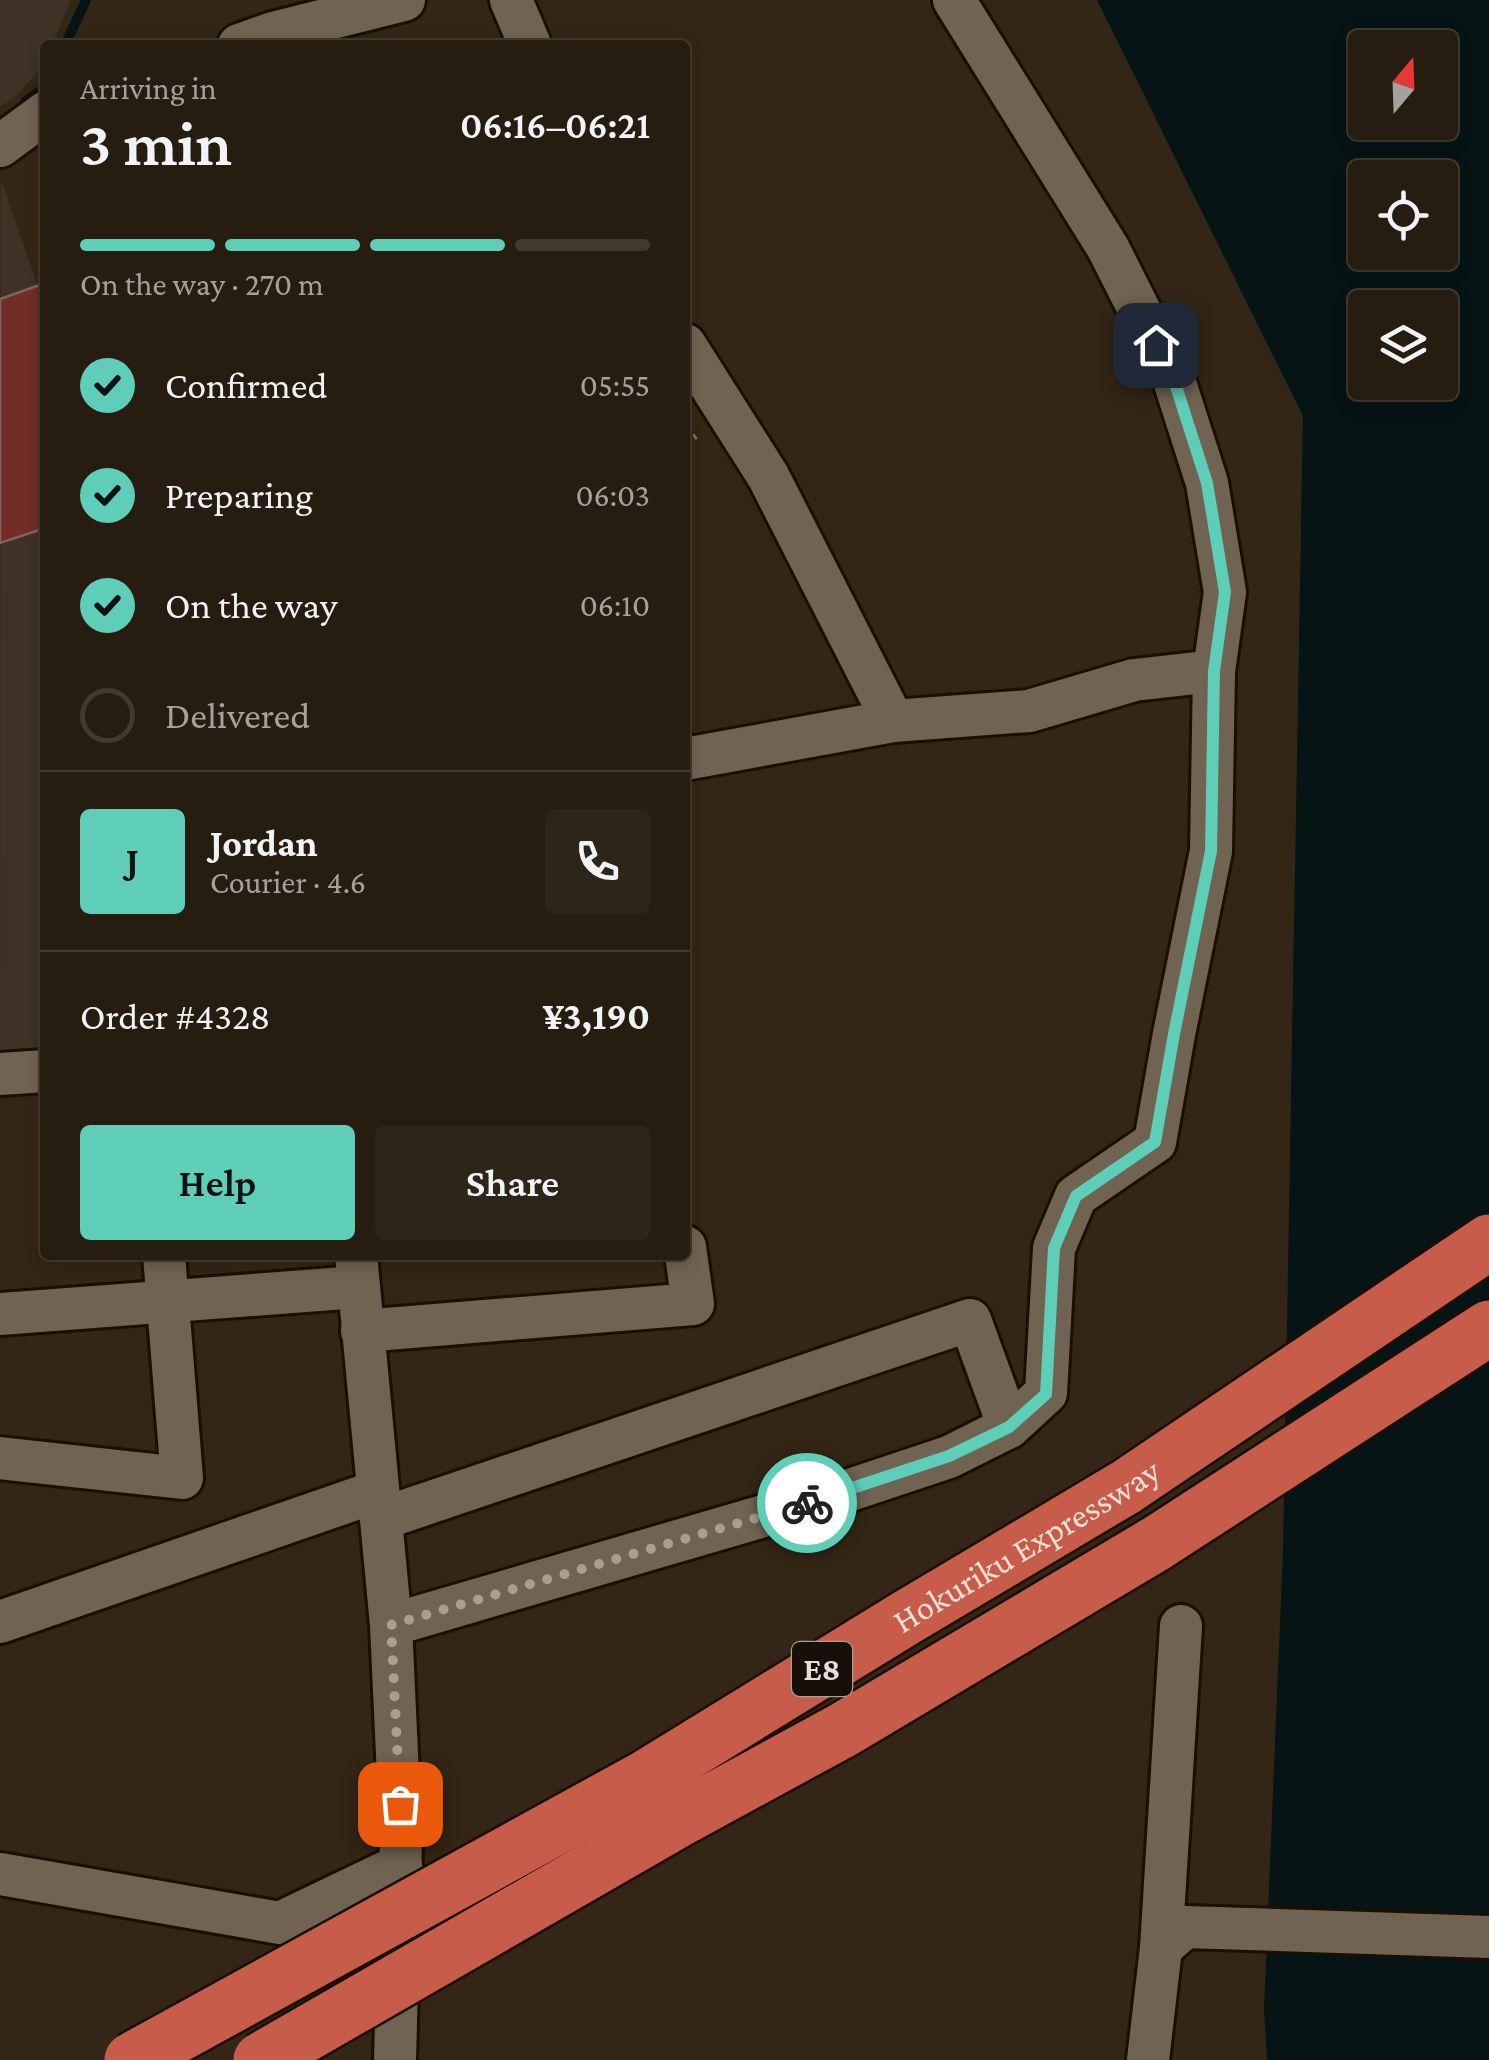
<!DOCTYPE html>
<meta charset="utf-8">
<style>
:root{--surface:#261c10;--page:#2e2519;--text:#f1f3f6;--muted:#a4a19f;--line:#423a30;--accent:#5eceb8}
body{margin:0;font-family:"Crimson Pro",serif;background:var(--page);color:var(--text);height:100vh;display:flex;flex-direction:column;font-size:38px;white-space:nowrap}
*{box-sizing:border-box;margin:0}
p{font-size:32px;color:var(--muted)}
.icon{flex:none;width:55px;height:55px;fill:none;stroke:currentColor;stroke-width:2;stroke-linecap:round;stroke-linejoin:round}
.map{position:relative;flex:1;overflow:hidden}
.sheet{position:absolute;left:40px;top:40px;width:650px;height:1220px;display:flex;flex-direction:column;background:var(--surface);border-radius:10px;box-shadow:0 5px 15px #0003,0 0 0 2px var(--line)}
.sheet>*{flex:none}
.needle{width:65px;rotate:19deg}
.tools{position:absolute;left:1348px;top:30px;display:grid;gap:20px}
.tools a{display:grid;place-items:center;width:110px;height:110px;border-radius:10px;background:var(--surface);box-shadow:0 5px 15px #0003,0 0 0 2px var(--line);font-size:50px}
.pin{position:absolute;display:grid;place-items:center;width:85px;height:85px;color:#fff;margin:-42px;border-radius:20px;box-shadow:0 5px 15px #0006}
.courier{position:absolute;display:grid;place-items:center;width:100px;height:100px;margin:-50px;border:8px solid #5eceb8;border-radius:50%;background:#fff;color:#222;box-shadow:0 2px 12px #0007}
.head em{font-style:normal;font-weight:600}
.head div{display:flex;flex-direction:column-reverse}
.head{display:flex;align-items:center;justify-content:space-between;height:170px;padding:0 40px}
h1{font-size:65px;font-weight:600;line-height:75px}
.bar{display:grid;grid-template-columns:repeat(4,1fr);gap:15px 10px;align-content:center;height:120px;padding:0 40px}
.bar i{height:12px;border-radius:8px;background:var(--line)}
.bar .on{background:var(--accent)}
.bar p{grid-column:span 4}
.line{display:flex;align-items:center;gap:25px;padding:0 40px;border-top:2px solid var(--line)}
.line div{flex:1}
.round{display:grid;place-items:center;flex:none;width:105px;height:105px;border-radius:10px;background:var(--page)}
ol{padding:0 40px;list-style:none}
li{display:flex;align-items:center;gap:30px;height:110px}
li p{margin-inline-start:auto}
li .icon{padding:10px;border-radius:50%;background:var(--accent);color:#111;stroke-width:4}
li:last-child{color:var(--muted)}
li i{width:55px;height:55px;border:5px solid var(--line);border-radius:50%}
.cta{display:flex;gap:20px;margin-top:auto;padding:20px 40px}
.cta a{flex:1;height:115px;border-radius:10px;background:var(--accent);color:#111;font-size:40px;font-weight:600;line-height:115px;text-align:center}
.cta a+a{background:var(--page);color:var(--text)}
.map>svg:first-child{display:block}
</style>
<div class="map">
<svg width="1489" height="2060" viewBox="0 0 1489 2060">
<rect width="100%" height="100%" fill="#332616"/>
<g fill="#3e3125">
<polygon points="0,0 71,0 52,45 45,45 44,65 16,96 0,107"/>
<polygon points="1,180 45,306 45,1052 0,1055"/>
</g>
<path fill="#061415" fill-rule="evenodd" d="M1097,0H1489V2060H1267L1264,2009L1283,1550L1303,416ZM1365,48H1440V122H1365ZM1365,178H1440V252H1365ZM1365,308H1440V382H1365Z"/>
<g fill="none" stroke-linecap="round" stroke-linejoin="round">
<g stroke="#061415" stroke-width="10">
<polyline points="65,45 86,0"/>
<polyline points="25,102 45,87"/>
</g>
</g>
<polygon fill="#732d27" stroke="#7e6561" stroke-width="2.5" points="45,283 45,528 0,543 0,299"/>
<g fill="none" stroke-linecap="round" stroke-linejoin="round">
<g stroke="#1a0f02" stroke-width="48">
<g id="minor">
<polyline points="511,0 530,45"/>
<polyline points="239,45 273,33 404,0"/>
<polyline points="0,146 45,113"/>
<polyline points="685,345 768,476 893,721"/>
<polyline points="685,759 893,721 1029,711 1134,680 1214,671"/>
<polyline points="0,1074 45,1071"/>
<polyline points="356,1255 391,1625 401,1840 395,2060"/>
<polyline points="0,1314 358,1287"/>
<polyline points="362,1331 693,1304 685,1247"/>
<polyline points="0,1458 182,1478 164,1255"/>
<polyline points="381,1519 970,1320 1009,1427"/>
<polyline points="0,1622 378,1491"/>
<polyline points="391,1625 835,1495 949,1457 1009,1427 1046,1393 1054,1248 1076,1196 1155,1142 1174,1034 1211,851 1214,671 1225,592 1207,483 1173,377 1108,248 954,0"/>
<polyline points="0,1874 280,1923 401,1865"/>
<polyline points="1161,1948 1181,1626"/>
<polyline points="1148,2060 1161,1948 1185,1927 1489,1937"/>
</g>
</g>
<polyline stroke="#7e7365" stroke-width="6" stroke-dasharray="2.5 8" stroke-linecap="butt" points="685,443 701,433"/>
<use href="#minor" stroke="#716351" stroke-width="42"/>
<g stroke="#1a0f02" stroke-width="60" stroke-linecap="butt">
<g id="highway-bridge">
<path id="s1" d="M132,2060L647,1777L909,1616L1126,1487L1489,1242"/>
<polyline points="261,2060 685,1816 843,1730 1063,1599 1157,1543 1489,1328"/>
</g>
</g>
<use href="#highway-bridge" stroke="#c85c4b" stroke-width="55"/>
</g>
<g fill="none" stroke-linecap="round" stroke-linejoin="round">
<polyline stroke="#a89e92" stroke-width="10" stroke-dasharray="0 18" points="400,1804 391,1625 807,1503"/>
<polyline stroke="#5eceb8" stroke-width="12" points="807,1503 949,1456 1009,1427 1046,1394 1054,1248 1076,1196 1155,1142 1174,1034 1211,851 1214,671 1225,592 1207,483 1173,377 1156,345"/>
</g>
<g text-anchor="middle" stroke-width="9" stroke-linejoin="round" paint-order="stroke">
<rect fill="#161009" stroke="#a8a198" stroke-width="2.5" x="792" y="1642" width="60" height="54" rx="8"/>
<g font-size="32" font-weight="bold" fill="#e7dfd5">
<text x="822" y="1680">E8</text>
</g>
<g font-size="35" fill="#e7dfd5" stroke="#161009">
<text dy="12" stroke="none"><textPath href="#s1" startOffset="1032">Hokuriku Expressway</textPath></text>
</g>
</g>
</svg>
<div class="tools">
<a><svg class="needle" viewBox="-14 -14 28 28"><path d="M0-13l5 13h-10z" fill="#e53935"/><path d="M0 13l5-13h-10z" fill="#a4a19f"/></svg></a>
<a><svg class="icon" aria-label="locate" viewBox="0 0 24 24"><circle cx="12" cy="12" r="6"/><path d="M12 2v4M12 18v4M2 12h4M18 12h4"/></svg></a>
<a><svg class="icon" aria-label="layers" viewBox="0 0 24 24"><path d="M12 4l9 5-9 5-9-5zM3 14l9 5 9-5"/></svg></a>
</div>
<div class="pin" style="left:400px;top:1804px;background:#ea580c"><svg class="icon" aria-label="bag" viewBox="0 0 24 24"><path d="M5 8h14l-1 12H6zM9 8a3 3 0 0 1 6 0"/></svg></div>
<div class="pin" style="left:1156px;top:345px;background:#1f2937"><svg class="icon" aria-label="home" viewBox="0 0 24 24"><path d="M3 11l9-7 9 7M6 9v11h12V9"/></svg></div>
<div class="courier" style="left:807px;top:1503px"><svg class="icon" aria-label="bike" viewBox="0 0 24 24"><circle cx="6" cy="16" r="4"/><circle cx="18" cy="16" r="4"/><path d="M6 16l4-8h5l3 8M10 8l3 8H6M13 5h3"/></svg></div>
<section class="sheet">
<div class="head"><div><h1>3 min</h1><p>Arriving in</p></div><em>06:16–06:21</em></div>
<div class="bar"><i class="on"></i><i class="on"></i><i class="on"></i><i></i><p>On the way · 270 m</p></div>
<ol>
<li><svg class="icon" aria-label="check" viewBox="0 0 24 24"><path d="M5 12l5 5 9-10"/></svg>Confirmed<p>05:55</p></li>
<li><svg class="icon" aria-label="check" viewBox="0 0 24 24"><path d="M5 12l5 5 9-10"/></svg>Preparing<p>06:03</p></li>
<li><svg class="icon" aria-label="check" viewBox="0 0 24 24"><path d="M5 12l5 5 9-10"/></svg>On the way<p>06:10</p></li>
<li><i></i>Delivered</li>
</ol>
<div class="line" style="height:180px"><b class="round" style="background:var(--accent);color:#111">J</b><div><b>Jordan</b><p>Courier · 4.6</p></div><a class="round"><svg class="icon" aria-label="phone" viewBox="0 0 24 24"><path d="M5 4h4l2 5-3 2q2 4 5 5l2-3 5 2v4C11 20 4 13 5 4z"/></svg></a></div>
<div class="line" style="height:130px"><div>Order #4328</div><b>¥3,190</b></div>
<div class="cta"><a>Help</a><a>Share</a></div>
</section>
</div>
